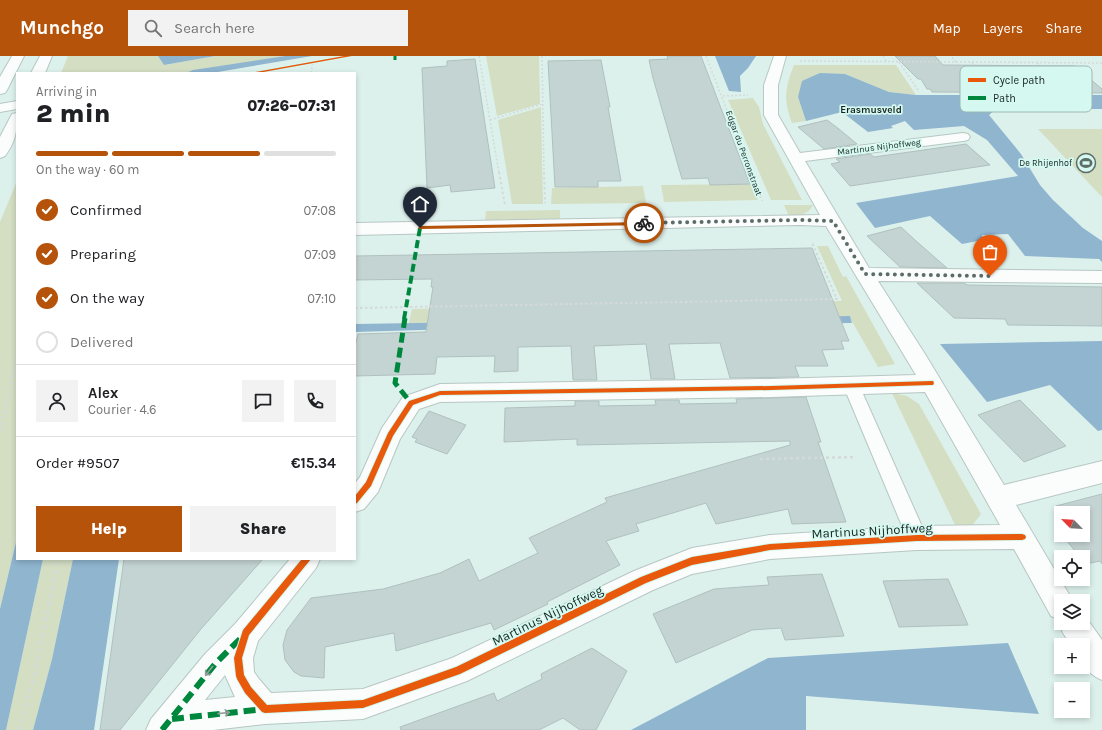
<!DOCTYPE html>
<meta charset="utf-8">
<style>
:root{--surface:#fff;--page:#f2f2f2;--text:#202124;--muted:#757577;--line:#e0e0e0;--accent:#b45309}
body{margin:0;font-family:Karla,sans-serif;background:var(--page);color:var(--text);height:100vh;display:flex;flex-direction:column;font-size:15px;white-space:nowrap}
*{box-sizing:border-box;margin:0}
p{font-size:13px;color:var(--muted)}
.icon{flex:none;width:22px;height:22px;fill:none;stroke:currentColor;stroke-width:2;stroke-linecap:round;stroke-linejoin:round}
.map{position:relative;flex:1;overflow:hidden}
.panel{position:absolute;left:16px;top:16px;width:340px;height:488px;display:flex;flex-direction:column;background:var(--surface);border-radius:0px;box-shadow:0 2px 6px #0003}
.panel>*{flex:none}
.needle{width:26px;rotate:294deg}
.controls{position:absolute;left:1054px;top:450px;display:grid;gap:8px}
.controls a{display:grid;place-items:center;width:36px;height:36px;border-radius:0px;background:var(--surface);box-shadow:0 2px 6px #0003;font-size:20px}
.pin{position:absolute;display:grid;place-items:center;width:34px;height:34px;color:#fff;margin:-41px -17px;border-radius:50% 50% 50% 0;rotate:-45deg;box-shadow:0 0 4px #0007}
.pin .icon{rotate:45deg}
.courier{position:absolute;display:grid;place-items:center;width:40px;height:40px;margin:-20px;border:3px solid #b45309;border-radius:50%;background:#fff;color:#222;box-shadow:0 1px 5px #0007}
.head em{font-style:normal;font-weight:800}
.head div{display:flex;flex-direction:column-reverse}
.head{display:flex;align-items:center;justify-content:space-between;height:68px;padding:0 20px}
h1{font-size:26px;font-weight:800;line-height:30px}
.bar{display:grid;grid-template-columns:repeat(4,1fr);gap:6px 4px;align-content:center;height:48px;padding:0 20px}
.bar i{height:5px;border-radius:3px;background:var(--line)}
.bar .selected{background:var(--accent)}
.bar p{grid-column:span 4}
.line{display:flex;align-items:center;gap:10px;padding:0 20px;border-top:1px solid var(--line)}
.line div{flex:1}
.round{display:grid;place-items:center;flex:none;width:42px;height:42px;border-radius:0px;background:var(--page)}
ol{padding:0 20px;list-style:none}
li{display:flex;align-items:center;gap:12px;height:44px}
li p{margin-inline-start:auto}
li .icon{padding:4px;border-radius:50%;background:var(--accent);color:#fff;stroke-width:4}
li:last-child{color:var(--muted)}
li i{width:22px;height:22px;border:2px solid var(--line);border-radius:50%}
.action{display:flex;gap:8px;margin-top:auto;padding:8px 20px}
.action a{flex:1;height:46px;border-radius:0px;background:var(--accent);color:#fff;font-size:16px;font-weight:800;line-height:46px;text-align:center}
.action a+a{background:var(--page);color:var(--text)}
header{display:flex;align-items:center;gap:24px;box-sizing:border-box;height:56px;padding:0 20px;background:var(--accent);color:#fff}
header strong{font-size:19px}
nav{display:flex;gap:22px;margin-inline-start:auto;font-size:14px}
.search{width:280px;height:36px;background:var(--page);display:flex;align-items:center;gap:10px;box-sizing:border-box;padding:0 14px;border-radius:0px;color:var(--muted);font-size:15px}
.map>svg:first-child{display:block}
</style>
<header>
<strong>Munchgo</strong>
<div class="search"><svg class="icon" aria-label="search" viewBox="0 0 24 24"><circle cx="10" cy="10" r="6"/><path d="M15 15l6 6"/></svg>Search here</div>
<nav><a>Map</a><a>Layers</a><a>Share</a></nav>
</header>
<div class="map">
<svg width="1102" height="674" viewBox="0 0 1102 674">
<rect width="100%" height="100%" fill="#ddf1ec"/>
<g fill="#d4dec3">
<polygon points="68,0 158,0 164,9 215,0 285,0 186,17 61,17"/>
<polygon points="486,0 539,0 540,48 497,60"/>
<path d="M794,9H896L916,39L889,36L845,18L798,41L806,65L792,67C783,43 785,32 794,9Z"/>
<polygon points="753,42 759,51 763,68 802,144 771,144 728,44"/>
<polygon points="541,51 543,148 512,148 498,64"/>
<polygon points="1038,73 1102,73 1102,141"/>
<polygon points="17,125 17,482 0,553 0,166"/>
<polygon points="752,128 758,144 664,146 661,129"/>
<polygon points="643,130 646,147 551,148 552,132"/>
<path d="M784,149H813C809,159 799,159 789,160Z"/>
<polygon points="560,154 560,164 485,165 486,155"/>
<polygon points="817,190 828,190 841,217 843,221 846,220 895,308 878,311 849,260 409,267 412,253 842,245"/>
<polygon points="892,337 907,340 919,348 981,458 971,471 957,473"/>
<polygon points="43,503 73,503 52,603 33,674 6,674"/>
</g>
<g fill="#8fb5cf">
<polygon points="158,0 215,0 164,9"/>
<polygon points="285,0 312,0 212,17 186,17 193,14"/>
<polygon points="715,0 756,0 748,12 740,20 741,36 729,35"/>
<polygon points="820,17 845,18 889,36 916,39 1102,39 1102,53 996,53 989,59 1021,98 1040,129 1053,144 1083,172 1102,185 1102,206 1099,203 1025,200 1008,178 982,179 983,184 962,188 930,160 875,172 856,147 1018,120 987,84 964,70 914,74 905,65 891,70 893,72 868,76 842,56 806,65 798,41 802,25"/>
<polygon points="850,260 852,267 552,270 355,276 355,268"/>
<polygon points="1102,285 1102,374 1098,375 1050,329 987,346 940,288"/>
<polygon points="17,482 17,503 43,503 6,674 0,674 0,553"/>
<polygon points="73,503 119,503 94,674 33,674 52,603"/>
<polygon points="1008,587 1039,658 806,640 806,674 631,674 768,602"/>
</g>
<g fill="#c4d4d3" stroke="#b0c0bf">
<polygon points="667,0 701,0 750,128 710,129 708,122 682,123 653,22 649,4 668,3"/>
<polygon points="895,0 935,0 943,9 1075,10 1102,33 1102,37 932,36 930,33 927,33 921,23 918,23"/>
<polygon points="475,3 495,132 451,136 450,129 427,132 422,12 447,10 447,5"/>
<polygon points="601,4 610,51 608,51 621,125 598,125 598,131 555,131 548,5"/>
<polygon points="827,64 839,73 857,88 824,93 798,71"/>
<polygon points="966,88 990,109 850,130 831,108 840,106 836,103 870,98 874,101"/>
<polygon points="901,171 916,185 947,212 900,211 867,180"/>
<polygon points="812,192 849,285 841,285 844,293 822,294 828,310 795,310 799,321 730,322 720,287 669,288 675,323 651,323 646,288 594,290 597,324 573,324 571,290 518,291 518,315 494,316 495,300 437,301 435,318 355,320 355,290 358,278 426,276 433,231 431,231 432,223 355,224 355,200"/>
<polygon points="917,227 964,227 967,229 1102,231 1102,270 1008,269 1005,263 954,262"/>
<polygon points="806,341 821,386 818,386 846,466 792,468 788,453 716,468 706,447 636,468 639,475 606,485 620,509 547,546 548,548 494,574 491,567 396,595 394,577 325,591 324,622 301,620 294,616 285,604 283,589 287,574 311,542 383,533 440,517 469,503 479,525 538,497 529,482 607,446 605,442 790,389 790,385 577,389 577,383 504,386 505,352 575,350 575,345 599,345 599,350 656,349 655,344 679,344 680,348 737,347 736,343"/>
<polygon points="1020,344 1066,390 1024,406 978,359"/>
<polygon points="429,355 466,369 447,398 415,386 417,383 412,381"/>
<polygon points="1102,438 1102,508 1100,505 1086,508 1083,505 1083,501 1080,501 1062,479 1083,479 1083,457 1062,457 1056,450"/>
<polygon points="124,503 263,503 201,573 120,674 100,674"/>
<polygon points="822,518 844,580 785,584 781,572 752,574 676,607 653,558 714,533 769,529 767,521"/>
<polygon points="948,523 968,569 899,571 883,525"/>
<polygon points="592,592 627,615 596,674 580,674 563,662 539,674 401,674 400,671 494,637 497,645 542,623 541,618"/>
</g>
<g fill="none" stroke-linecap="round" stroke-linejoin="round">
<g stroke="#b7c7c3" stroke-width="2">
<polygon id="service" points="851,322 857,324 859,329 924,475 927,482 924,489 917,491 910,489 843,329 845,324"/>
</g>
<g stroke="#b7c7c3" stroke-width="2">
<g id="minor">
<path d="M774,0H786L778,29V59L800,97L963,77L968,78L970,81L968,84L963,85L805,105L869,212L1102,215V227H1099L878,225L925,298L1004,429L1102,405V427L1016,449L1073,545H1061V567H1083V557L1102,584V624C1084,616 1083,607 1083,589H1071L1063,577L1059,567L1060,564L1051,560L1014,493L917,494L770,503L692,518L653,534L467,625L363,663L265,668L213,674H146L151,663L205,598L235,568L290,503H320L316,512L258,585L253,602L254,616L259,623L271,637L363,633L452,602L634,515L692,492L770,479L917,470L1000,469L925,336L771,341L440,346L419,353L400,383L378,436L364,453L355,456V427L360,421L382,372L403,341L440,328L771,323L916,319L826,170L800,169L355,179V167L820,159L764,59V29ZM225,619L235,641L205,644Z"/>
<polygon points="17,45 17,53 0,56 0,48"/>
</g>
</g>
<g stroke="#b7c7c3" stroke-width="2">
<g id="secondary">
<polygon points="12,0 24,0 7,34 5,37 0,38 0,21"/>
<polygon points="40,0 52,0 45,17 31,17"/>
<path d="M17,57C17,75 16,85 5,100L0,102V81L12,58Z"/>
</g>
</g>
<g stroke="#d4dad8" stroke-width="1.5" stroke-dasharray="2 2" stroke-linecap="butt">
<polyline points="479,0 499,117"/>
<polyline points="542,0 544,117"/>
<polyline points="706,0 751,117"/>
<polyline points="883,0 887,6"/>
<polyline points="800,5 956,6 951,0"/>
<polyline points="899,6 918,34"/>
<polyline points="956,6 1102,7"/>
<polyline points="972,7 995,34"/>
<polyline points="1037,7 1067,35"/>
<polyline points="311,17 313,6"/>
<polyline points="723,40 748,39"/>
<polyline points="490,64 543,48"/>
</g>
<g stroke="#d4dad8" stroke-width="2" stroke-dasharray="2.5 2.5" stroke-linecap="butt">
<polyline points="499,116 505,149"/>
<polyline points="544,116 545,147"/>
<polyline points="751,116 762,145"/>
<polyline points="355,252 837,243 812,187 814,187"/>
</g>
<g stroke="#d4dad8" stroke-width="2.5" stroke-dasharray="3 3" stroke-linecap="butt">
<polyline points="0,375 17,299"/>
<polyline points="760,403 856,401"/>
</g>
<polyline stroke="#d4dad8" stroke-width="3" stroke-dasharray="4 4" stroke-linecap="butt" points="19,674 35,617 58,503"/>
<use href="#service" fill="#fafdfc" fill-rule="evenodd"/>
<use href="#minor" fill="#fafdfc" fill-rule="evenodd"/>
<use href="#secondary" fill="#fafdfc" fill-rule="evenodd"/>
<polyline stroke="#00873e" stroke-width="3" stroke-dasharray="6 3" stroke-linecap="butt" points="395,0 395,4"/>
<polyline stroke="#00873e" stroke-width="4" stroke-dasharray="8 4" stroke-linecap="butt" points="404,263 420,172"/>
<polyline stroke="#00873e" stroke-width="5" stroke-dasharray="10 5" stroke-linecap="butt" points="405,262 395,327 411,347"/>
<g stroke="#00873e" stroke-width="6" stroke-dasharray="12 6" stroke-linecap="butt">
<polyline points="172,663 265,653"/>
<polyline points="162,674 215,608 243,580"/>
</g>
<g stroke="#d5f9f0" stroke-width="2">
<g id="cycleway">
<polygon points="344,0 352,0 258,17 250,17"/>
<polygon points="931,325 933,325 934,327 933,329 931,329 771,334 440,339 413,349 393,380 371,430 357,447 355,448 355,440 366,426 388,377 409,345 440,335 771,330"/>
<polygon points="1022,478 1025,479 1026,481 1025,483 1022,484 917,485 770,494 692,509 646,527 460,618 363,652 265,657 262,656 245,637 237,623 236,620 234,602 243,574 302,503 311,503 249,579 242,602 244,619 251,631 267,649 363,644 456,611 641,521 692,501 770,488 917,479"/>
</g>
</g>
<use href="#cycleway" fill="#e8590c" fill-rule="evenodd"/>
</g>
<defs><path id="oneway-shaft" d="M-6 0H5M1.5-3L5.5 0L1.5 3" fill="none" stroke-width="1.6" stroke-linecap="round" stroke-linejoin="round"/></defs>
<g stroke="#949c9a">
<use href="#oneway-shaft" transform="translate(209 615) rotate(128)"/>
<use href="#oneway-shaft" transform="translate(224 657) rotate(-6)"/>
</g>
<polygon fill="#b45309" points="644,166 646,166 646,169 420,173 418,172 420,170"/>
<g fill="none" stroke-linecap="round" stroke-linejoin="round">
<polyline stroke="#5d6c69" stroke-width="4" stroke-dasharray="0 7.2" points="644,167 800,164 833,165 865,218 990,220"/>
</g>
<defs>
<g id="stadium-ring" transform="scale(1)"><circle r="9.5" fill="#d5f9f0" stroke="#5d6c69" stroke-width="1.5"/><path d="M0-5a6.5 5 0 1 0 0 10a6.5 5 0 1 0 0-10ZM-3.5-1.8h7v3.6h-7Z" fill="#5d6c69"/></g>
</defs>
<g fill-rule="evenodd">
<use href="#stadium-ring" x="1086" y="107"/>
</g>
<g text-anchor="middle" stroke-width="3.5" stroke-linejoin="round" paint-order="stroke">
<g font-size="9" fill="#182522" stroke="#d5f9f0">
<text transform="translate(879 91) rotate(-7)" y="3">Martinus Nijhoffweg</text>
<text transform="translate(744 97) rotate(70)" y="3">Edgar du Perronstraat</text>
</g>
<g font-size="9" fill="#182522" stroke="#d5f9f0" text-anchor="end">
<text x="1072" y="110">De Rhijenhof</text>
</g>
<g font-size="10" font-weight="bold" fill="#182522" stroke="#d5f9f0">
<text x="871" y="57">Erasmusveld</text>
</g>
<g font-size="13" fill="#182522" stroke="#d5f9f0">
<text transform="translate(872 474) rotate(-3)" y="5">Martinus Nijhoffweg</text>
<text transform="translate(547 559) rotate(-26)" y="5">Martinus Nijhoffweg</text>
</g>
</g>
<rect x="960" y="10" width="132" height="46" rx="6" fill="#d5f9f0" stroke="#9cb9b2" stroke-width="1"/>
<rect x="968" y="22" width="18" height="4" fill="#e8590c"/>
<rect x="968" y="40" width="18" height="4" fill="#00873e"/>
<g font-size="11" fill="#182522">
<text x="993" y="28">Cycle path</text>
<text x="993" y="46">Path</text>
</g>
</svg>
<div class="controls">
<a><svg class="needle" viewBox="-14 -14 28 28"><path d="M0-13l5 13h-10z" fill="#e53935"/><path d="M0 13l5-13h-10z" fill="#757577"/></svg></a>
<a><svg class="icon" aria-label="locate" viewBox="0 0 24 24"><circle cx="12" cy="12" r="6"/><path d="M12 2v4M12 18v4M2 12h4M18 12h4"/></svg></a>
<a><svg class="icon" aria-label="layers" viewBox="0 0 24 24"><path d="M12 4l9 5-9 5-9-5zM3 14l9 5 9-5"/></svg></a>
<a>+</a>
<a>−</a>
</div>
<div class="pin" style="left:990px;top:220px;background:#ea580c"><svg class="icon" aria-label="bag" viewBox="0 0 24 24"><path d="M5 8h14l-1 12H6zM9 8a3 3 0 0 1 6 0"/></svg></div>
<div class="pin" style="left:420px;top:172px;background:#1f2937"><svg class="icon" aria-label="home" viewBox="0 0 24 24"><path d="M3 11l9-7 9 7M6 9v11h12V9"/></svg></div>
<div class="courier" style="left:644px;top:167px"><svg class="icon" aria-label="bike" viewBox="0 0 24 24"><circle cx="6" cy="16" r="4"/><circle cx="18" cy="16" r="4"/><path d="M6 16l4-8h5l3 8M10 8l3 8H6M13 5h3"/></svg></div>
<section class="panel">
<div class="head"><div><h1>2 min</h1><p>Arriving in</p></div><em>07:26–07:31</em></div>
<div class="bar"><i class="selected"></i><i class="selected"></i><i class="selected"></i><i></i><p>On the way · 60 m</p></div>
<ol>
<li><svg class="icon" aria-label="check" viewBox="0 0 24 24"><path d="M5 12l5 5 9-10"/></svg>Confirmed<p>07:08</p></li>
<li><svg class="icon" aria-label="check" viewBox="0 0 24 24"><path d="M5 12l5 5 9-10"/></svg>Preparing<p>07:09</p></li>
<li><svg class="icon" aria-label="check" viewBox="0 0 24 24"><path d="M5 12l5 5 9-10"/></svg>On the way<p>07:10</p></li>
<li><i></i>Delivered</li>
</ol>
<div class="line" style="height:72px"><a class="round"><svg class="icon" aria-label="person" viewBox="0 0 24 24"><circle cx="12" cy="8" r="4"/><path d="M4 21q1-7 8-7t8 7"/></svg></a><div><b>Alex</b><p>Courier · 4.6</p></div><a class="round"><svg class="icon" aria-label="chat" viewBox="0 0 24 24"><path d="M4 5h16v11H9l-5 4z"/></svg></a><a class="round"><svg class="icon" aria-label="phone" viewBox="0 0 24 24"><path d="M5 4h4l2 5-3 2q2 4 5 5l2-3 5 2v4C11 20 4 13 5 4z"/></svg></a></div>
<div class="line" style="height:52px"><div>Order #9507</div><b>€15.34</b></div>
<div class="action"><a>Help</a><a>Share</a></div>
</section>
</div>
